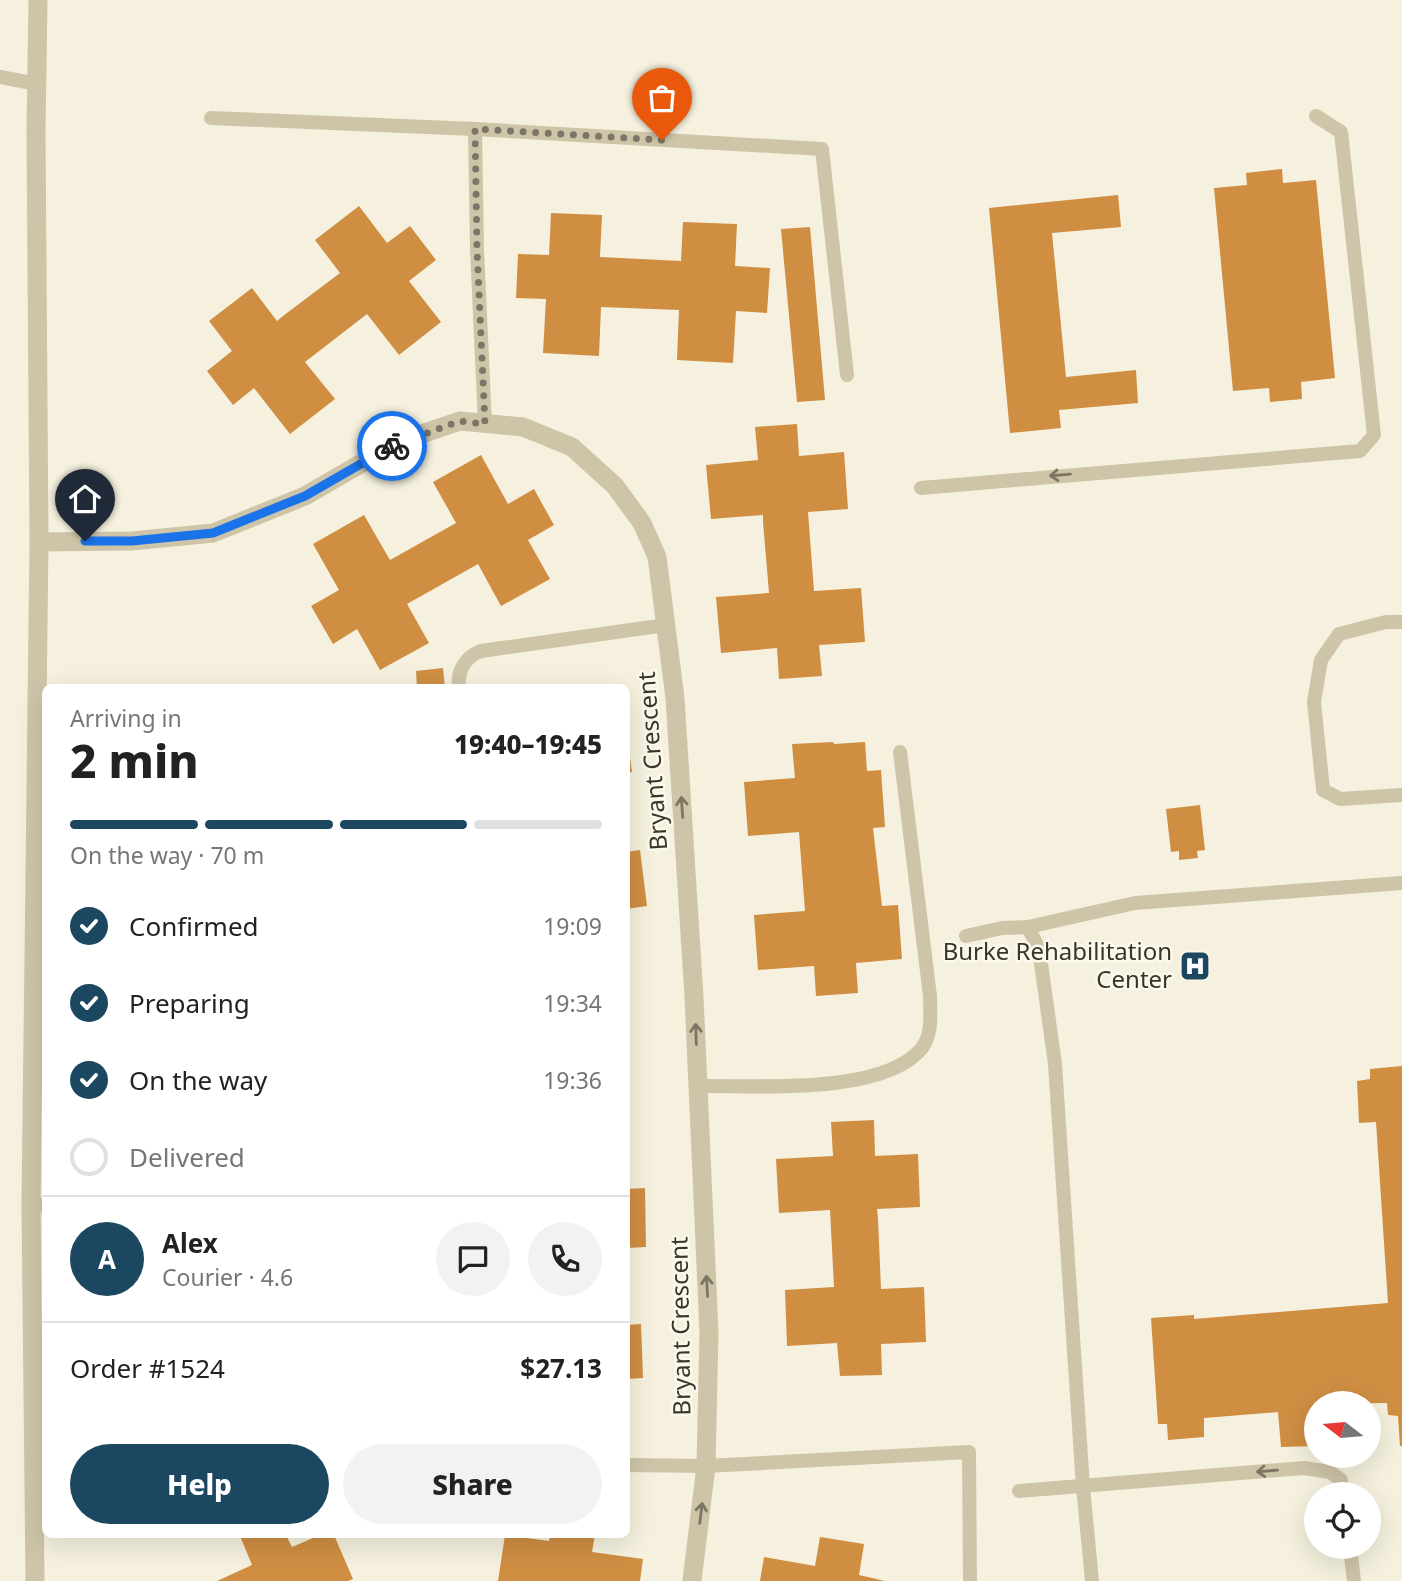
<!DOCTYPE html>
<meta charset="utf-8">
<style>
:root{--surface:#fff;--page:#f2f2f2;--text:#222;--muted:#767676;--line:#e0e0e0;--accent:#1b4760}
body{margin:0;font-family:"Noto Sans",sans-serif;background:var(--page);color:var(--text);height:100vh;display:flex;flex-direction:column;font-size:26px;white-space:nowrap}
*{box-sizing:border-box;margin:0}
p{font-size:23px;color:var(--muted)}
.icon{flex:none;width:38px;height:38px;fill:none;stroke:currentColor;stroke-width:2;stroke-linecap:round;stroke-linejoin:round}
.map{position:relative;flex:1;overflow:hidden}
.details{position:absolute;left:42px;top:684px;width:588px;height:854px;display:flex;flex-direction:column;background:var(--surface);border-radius:10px;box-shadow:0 7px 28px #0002}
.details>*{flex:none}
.needle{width:46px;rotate:286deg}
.tools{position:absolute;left:1304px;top:1391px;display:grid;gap:14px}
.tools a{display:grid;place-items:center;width:77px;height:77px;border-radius:50%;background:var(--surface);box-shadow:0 7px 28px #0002;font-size:35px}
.pin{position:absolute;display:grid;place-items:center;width:60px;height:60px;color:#fff;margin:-72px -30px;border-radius:50% 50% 50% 0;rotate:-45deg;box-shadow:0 0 7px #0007}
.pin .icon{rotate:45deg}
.courier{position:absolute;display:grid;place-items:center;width:70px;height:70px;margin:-35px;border:5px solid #1a73e8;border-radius:50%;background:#fff;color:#222;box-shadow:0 2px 9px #0007}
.head em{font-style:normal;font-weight:800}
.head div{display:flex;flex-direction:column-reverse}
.head{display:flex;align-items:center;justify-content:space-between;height:119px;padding:0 28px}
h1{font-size:46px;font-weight:800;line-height:52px}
.bar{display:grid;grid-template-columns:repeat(4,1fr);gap:10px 7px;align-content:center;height:84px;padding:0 28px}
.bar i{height:9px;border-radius:5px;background:var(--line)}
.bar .active{background:var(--accent)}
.bar p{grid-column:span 4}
.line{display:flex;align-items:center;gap:18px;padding:0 28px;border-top:2px solid var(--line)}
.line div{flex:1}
.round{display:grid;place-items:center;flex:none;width:74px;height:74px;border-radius:37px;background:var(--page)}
ol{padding:0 28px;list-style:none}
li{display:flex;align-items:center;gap:21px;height:77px}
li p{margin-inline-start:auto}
li .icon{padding:7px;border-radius:50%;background:var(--accent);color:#fff;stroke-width:4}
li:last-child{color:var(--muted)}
li i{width:38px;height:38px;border:4px solid var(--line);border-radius:50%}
.button{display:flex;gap:14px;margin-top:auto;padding:14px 28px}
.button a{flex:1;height:80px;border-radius:42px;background:var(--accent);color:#fff;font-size:28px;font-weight:800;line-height:80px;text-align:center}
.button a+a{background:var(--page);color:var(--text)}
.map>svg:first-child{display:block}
</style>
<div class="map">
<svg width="1402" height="1581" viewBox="0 0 1402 1581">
<rect width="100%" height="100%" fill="#f5f1de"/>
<g fill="#cf8e42">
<polygon points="1282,169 1283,183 1316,180 1335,378 1301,382 1302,399 1270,402 1269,388 1233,391 1214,188 1247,185 1246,173"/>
<polygon points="1118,195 1121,227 1052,233 1066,377 1136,370 1138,403 1059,410 1061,428 1010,433 989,208"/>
<polygon points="359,206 387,243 410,226 436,260 409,281 441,322 399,355 367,314 305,362 335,399 290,434 254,388 233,405 207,371 232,351 209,321 252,288 277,321 283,316 340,273 315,240"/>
<polygon points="551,213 602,215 600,257 681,261 683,222 737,224 735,266 770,268 767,313 736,311 733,363 677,360 679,310 601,307 599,356 543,353 546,299 516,298 518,254 549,255"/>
<polygon points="810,227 825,400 797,402 781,229"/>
<polygon points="797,424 799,456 844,452 848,509 808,512 814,591 861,588 865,642 819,645 822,676 779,679 777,648 721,653 716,597 769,593 763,522 763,515 711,519 706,465 758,460 755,427"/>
<polygon points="481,455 508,504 534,489 554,525 528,540 550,579 501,606 478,564 407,604 429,643 380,670 357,629 333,644 311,606 339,590 313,544 364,515 390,560 456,523 433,482"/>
<polygon points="443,668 445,688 417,688 416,671"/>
<polygon points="833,742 834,744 865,742 867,771 881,770 885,827 873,828 882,906 898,905 902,959 856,963 858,993 816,996 814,966 758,970 754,915 805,911 799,832 748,836 744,782 795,778 792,744"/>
<polygon points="628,743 632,772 626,773 626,744"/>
<polygon points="1200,805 1205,850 1197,851 1198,858 1179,860 1179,851 1171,852 1166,809"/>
<polygon points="640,850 647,906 626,909 626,852"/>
<polygon points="1402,1066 1402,1446 1400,1446 1398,1416 1388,1415 1387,1403 1316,1404 1316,1409 1312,1410 1315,1446 1281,1447 1278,1412 1204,1418 1204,1437 1168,1440 1167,1424 1158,1424 1151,1318 1194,1315 1194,1319 1388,1303 1376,1122 1359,1123 1357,1081 1370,1079 1370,1069"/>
<polygon points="874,1120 875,1156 918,1154 920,1207 877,1209 878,1219 881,1289 924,1287 926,1342 881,1344 882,1375 840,1376 837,1343 787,1346 785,1290 834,1287 830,1210 779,1213 776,1159 833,1156 831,1122"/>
<polygon points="645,1188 646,1247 626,1248 626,1189"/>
<polygon points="641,1324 643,1378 626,1379 626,1325"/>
<polygon points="243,1535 286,1535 292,1547 320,1535 334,1535 353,1579 348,1581 217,1581 252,1565 240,1536"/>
<polygon points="505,1535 549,1541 550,1535 595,1535 592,1552 643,1559 640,1581 498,1581"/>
<polygon points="820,1537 864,1544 859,1575 885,1581 760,1581 764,1557 815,1566"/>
</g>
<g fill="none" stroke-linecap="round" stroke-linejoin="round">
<g stroke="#cec5a9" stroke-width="14">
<polyline points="0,77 37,84"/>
<polyline points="211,118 475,129"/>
<polyline points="485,424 477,249 475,129 822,149 847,375"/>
<polyline points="921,488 1360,451 1374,435 1341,132 1316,116"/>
<polyline points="1402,622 1386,622 1339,634 1321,660 1314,702 1323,790 1340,799 1402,795"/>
<path d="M459,688C457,671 465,657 481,651L666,625"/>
<polyline points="1028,927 1135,903 1402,883"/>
<polyline points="966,936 1002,928 1028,927 1039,949 1055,1064 1083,1487 1092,1581"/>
<path d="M698,1086C756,1085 883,1096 922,1048C933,1033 930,1013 930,996L900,752"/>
<polyline points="31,1204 46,1206"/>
<polyline points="626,1465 706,1466 969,1452 970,1581"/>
<polyline points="1019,1491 1304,1468 1330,1472 1341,1480 1343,1494"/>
<polyline points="1350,1547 1354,1581"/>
</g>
<polyline stroke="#cec5a9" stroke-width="19" points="39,542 132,541 213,533 305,496 398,442 460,421 523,427 572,447 615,486 642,523 657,557 675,698 694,997 709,1332 706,1466 692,1581"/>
<polyline stroke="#cec5a9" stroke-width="19" points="35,1581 31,1204 39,542 36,130 38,0"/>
</g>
<defs><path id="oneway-shaft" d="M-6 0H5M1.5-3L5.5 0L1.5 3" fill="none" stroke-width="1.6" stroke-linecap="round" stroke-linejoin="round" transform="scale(1.75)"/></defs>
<g stroke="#7d7563">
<use href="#oneway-shaft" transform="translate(1060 475) rotate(175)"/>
<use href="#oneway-shaft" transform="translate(682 807) rotate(-94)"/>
<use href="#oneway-shaft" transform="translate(696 1034) rotate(-92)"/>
<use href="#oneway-shaft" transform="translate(707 1286) rotate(-93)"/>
<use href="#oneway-shaft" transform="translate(1267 1471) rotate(175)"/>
<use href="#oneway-shaft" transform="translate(701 1513) rotate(-83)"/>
</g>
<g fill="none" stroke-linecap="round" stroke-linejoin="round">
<polyline stroke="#7c7668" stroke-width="7" stroke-dasharray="0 12.6" points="392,446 460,421 485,424 477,249 475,129 662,140"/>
<polyline stroke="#1a73e8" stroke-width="9" points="85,541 132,541 213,533 305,496 392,446"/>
</g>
<defs>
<g id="hospital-square" transform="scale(1.575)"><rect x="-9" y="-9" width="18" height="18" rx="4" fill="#1b4760" stroke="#fbf9eb"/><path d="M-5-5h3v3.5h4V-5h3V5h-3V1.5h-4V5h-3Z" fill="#fff"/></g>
</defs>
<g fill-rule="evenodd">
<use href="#hospital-square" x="1195" y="966"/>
</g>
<g text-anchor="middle" stroke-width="5" stroke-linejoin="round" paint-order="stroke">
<g font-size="24" fill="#3b3429" stroke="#fbf9eb">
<text transform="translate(653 761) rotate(-94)" y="8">Bryant Crescent</text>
<text transform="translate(681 1326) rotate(-91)" y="8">Bryant Crescent</text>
</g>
<g font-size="24" fill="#3b3429" stroke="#fbf9eb" text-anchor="end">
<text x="1172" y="960">Burke Rehabilitation<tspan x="1172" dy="28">Center</tspan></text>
</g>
</g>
</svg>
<div class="tools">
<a><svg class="needle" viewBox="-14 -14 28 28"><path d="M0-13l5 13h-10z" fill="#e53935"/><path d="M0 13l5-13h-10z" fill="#767676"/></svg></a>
<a><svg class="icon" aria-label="locate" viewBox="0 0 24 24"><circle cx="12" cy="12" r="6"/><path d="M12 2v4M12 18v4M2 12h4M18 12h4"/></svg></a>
</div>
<div class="pin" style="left:662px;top:140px;background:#ea580c"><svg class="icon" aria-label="bag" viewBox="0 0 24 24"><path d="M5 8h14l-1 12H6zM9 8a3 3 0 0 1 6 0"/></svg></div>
<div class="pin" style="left:85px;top:541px;background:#1f2937"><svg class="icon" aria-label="home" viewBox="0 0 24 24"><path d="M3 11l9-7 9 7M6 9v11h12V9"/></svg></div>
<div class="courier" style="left:392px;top:446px"><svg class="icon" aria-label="bike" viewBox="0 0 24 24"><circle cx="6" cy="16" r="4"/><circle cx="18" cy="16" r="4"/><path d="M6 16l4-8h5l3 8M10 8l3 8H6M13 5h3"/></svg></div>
<section class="details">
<div class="head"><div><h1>2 min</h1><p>Arriving in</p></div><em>19:40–19:45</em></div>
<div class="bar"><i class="active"></i><i class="active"></i><i class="active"></i><i></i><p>On the way · 70 m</p></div>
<ol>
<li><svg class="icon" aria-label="check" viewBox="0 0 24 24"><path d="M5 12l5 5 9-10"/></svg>Confirmed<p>19:09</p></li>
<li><svg class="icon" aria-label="check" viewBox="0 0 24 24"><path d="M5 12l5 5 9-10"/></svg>Preparing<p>19:34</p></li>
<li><svg class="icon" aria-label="check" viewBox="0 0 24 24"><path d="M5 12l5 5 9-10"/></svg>On the way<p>19:36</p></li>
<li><i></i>Delivered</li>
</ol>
<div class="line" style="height:126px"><b class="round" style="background:var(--accent);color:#fff">A</b><div><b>Alex</b><p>Courier · 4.6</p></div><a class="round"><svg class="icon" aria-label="chat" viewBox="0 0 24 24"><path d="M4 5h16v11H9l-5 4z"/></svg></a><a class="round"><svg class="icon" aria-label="phone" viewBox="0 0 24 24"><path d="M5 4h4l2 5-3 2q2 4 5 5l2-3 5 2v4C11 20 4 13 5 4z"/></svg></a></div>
<div class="line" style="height:91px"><div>Order #1524</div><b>$27.13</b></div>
<div class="button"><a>Help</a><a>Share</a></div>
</section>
</div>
